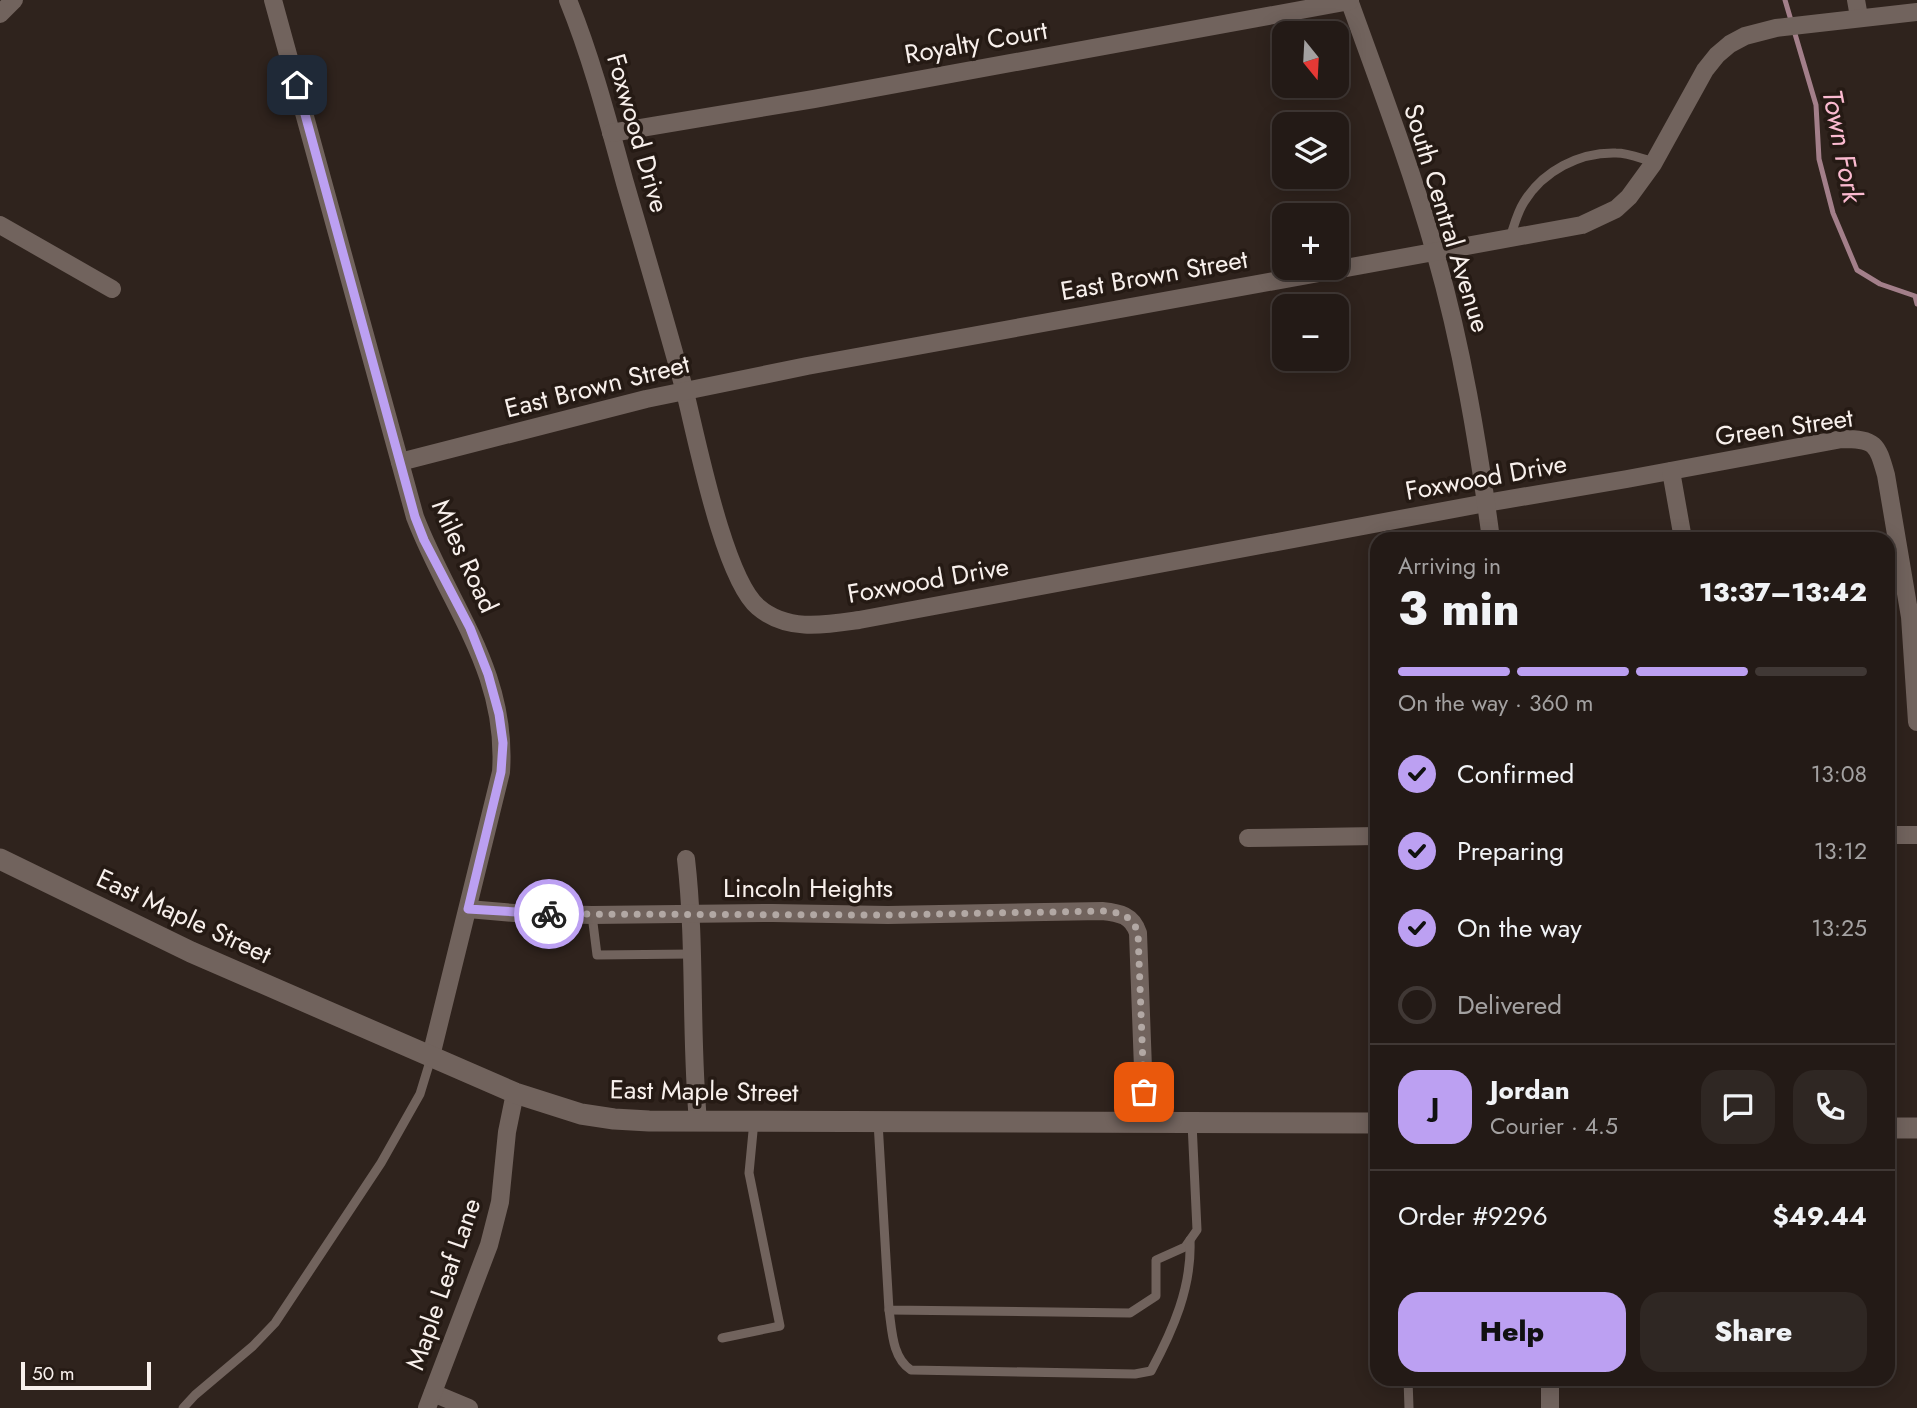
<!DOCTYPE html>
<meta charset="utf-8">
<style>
:root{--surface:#231a16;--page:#2f2723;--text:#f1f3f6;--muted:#a3a1a1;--line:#403835;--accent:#bca0f2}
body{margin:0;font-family:Jost,sans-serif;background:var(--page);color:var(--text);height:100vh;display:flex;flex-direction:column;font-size:26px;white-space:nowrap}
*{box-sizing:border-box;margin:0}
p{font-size:23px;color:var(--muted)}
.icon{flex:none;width:38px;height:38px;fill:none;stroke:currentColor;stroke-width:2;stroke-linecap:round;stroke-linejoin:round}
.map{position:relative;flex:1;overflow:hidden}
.panel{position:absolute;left:1370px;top:532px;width:525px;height:854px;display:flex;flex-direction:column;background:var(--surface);border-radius:21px;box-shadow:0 4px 18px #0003,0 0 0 2px var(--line)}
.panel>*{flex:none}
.needle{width:46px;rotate:162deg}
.tools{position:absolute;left:1272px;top:21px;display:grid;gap:14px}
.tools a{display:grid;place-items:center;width:77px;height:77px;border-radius:14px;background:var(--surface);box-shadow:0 4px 18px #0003,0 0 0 2px var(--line);font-size:35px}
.scale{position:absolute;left:21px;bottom:18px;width:130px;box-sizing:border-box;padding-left:7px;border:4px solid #f8f0ec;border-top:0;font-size:19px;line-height:24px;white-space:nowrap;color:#f8f0ec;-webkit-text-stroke:5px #251a14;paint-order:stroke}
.pin{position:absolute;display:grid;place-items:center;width:60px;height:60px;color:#fff;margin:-30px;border-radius:14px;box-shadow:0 4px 10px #0006}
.courier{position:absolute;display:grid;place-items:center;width:70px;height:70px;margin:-35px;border:5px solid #bca0f2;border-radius:50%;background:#fff;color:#222;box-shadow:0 2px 9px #0007}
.summary em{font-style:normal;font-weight:800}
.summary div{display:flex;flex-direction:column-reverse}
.summary{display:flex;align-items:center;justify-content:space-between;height:119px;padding:0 28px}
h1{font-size:46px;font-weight:800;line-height:52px}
.bar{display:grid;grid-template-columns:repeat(4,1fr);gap:10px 7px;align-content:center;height:84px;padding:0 28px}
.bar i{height:9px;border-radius:5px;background:var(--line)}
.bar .active{background:var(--accent)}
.bar p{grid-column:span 4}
.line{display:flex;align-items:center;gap:18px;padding:0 28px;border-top:2px solid var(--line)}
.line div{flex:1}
.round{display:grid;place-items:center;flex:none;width:74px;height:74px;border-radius:21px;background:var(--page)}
ol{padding:0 28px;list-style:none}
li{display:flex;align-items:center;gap:21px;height:77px}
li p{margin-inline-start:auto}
li .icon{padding:7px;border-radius:50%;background:var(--accent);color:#111;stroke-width:4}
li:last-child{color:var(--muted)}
li i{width:38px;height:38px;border:4px solid var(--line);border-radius:50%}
.action{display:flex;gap:14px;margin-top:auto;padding:14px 28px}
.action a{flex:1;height:80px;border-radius:21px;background:var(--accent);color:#111;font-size:28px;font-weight:800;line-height:80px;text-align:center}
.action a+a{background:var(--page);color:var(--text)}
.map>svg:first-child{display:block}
</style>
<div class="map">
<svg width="1917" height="1408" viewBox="0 0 1917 1408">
<rect width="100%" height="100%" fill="#2f231d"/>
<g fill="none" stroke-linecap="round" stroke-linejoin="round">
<polyline stroke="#a37f8a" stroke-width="5" points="1785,0 1816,105 1819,159 1833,213 1857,270 1880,284 1915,296 1917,304"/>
<g stroke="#71635d" stroke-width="9">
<path d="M1510,238C1514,226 1517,213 1524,202C1543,171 1579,152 1616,153C1629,153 1642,159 1654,162"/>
<polyline points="592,915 597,955 692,954"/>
<polyline points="878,1122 889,1310 1130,1313 1156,1296 1156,1260 1185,1247 1197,1230 1192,1123"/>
<path d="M889,1310C892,1330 892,1358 911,1370L1135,1374L1151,1371C1173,1330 1192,1287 1190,1240"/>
<polyline points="722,1338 780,1326 749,1173 754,1121"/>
<polyline points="1408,1379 1409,1408"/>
<polyline points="183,1408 195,1395 253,1346 275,1323 381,1163 420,1094 431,1058"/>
</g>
<g stroke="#71635d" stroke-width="18">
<path d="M273,0L415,517C449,606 508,671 501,772L431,1056"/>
<path d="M568,0C592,59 608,121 625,183C645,252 666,322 685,392C697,440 724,578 758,607C787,632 825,625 859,620L1486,503L1627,479L1842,439C1876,439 1877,444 1886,475L1910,617L1917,722"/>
<path d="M1349,0C1379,83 1411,167 1435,252C1462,346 1478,443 1491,539"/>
<polyline points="1856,0 1859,17"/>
<polyline points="0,14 14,0"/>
<polyline points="611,133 814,99 1350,1"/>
<polyline points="0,225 112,289"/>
<polyline points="400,462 646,399 807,366 1582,225 1616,209 1629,197 1653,164 1705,70 1717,55 1730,44 1745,36 1776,28 1917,12"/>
<polyline points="1671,471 1683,539"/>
<polyline points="1888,835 1917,835"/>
<polyline points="1248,838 1377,836"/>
<path d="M686,859C696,946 690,1034 698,1121"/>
<path d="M468,909L514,913L592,915L773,913L888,915L1102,911C1120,913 1132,915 1138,933L1145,1123"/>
<polyline points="1550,1379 1550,1408"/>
<polyline points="433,1393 469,1408"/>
<polyline points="427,1408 489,1245 500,1202 507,1132 515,1093"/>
</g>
<g stroke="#71635d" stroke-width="21">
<polyline points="0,859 191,952 515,1093 581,1114 614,1119 649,1121 1377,1123"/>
<polyline points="1888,1128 1917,1128"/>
</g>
</g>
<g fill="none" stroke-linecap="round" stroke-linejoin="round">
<path stroke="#b2a8a4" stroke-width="7" stroke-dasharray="0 12.6" d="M549,914L888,915L1102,911C1120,912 1132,915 1138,933L1144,1092"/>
<polyline stroke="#bca0f2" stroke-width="9" points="297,85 415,517 424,540 470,628 488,674 499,714 503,743 501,772 468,909 549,914"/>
</g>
<g text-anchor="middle" stroke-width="7" stroke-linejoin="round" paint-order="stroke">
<g font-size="26" fill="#f8f0ec" stroke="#251a14">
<text transform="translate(976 42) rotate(-10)" y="9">Royalty Court</text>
<text transform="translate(638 133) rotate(74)" y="9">Foxwood Drive</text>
<text transform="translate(1447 218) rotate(73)" y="9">South Central Avenue</text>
<text transform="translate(1154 275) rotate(-10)" y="9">East Brown Street</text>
<text transform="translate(597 386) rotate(-14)" y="9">East Brown Street</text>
<text transform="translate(1784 427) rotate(-8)" y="9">Green Street</text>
<text transform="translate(1486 477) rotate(-10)" y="9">Foxwood Drive</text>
<text transform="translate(465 556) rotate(65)" y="9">Miles Road</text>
<text transform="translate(928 580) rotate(-10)" y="9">Foxwood Drive</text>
<text x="808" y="897">Lincoln Heights</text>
<text transform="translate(184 916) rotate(25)" y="9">East Maple Street</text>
<text transform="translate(704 1091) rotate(1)" y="9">East Maple Street</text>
<text transform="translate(443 1284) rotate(-71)" y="9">Maple Leaf Lane</text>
</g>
<g font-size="28" font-style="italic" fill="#fbbad0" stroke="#251a14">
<text transform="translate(1843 146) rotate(79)" y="10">Town Fork</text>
</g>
</g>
</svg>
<div class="tools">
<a><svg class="needle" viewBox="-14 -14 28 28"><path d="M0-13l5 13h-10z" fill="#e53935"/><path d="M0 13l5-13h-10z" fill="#a3a1a1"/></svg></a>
<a><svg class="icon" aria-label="layers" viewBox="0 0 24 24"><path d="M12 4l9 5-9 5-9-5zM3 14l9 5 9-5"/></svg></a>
<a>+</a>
<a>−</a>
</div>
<div class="scale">50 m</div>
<div class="pin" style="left:1144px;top:1092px;background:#ea580c"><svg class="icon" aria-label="bag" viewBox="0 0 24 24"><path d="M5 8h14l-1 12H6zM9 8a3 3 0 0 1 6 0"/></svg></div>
<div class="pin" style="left:297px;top:85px;background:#1f2937"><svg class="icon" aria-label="home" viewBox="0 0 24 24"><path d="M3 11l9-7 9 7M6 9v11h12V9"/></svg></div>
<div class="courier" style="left:549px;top:914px"><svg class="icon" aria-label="bike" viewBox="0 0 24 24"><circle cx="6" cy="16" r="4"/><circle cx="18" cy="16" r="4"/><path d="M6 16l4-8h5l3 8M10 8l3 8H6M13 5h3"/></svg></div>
<section class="panel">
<div class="summary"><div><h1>3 min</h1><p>Arriving in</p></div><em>13:37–13:42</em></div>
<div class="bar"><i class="active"></i><i class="active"></i><i class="active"></i><i></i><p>On the way · 360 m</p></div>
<ol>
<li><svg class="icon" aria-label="check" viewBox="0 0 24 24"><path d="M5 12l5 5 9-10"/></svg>Confirmed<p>13:08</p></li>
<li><svg class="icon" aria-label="check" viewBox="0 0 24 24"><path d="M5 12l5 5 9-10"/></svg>Preparing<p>13:12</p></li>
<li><svg class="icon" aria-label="check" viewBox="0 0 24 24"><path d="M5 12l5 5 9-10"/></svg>On the way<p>13:25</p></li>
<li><i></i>Delivered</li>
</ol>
<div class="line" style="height:126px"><b class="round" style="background:var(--accent);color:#111">J</b><div><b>Jordan</b><p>Courier · 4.5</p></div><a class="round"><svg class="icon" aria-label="chat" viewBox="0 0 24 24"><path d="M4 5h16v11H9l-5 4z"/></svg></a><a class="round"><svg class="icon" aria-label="phone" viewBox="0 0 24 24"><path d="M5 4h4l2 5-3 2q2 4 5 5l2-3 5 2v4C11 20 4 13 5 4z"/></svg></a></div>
<div class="line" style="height:91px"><div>Order #9296</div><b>$49.44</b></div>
<div class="action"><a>Help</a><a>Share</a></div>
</section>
</div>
